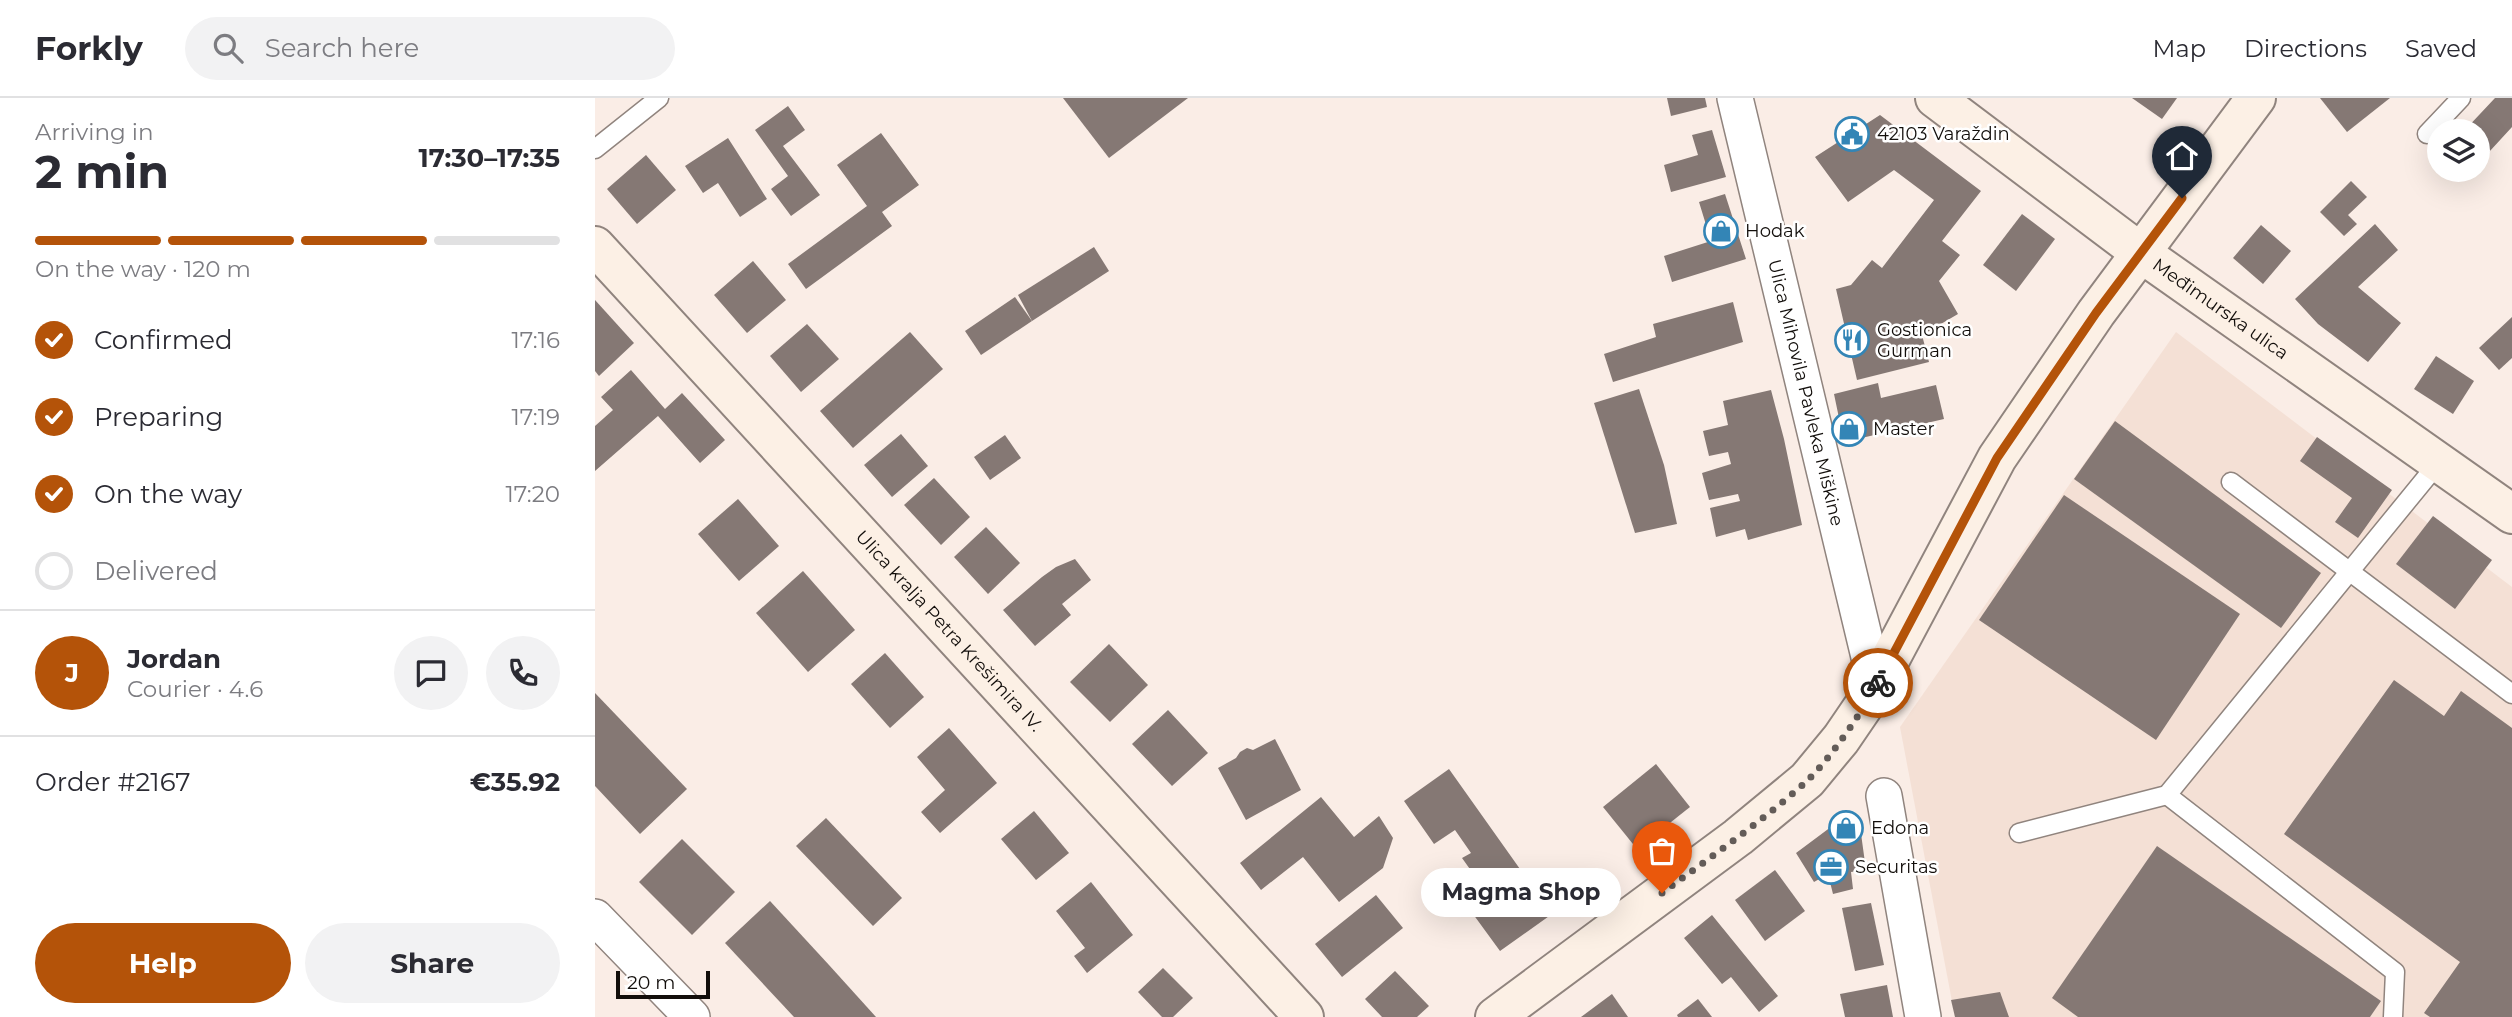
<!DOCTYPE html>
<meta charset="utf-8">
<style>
:root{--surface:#fff;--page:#f2f2f3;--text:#2b2b33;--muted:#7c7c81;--line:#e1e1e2;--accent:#b45309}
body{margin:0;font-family:Montserrat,sans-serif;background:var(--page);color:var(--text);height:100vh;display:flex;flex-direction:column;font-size:26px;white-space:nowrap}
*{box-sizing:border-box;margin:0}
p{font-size:23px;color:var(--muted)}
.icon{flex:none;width:38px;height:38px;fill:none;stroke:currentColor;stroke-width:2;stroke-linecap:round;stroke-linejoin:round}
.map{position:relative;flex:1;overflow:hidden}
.drawer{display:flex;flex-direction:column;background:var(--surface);width:595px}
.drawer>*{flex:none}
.fabs{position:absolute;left:1832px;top:21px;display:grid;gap:14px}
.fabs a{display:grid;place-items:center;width:63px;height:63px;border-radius:50%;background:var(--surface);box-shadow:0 7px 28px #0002;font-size:35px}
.scale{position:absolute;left:21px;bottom:18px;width:94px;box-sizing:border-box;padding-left:7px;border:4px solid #120e0b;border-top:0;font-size:19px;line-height:24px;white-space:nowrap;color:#120e0b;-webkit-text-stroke:5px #fff;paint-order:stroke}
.pin{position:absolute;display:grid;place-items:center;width:60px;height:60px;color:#fff;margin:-72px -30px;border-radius:50% 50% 50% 0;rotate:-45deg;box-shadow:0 0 7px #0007}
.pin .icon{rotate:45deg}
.courier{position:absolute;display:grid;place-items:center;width:70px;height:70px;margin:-35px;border:5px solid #b45309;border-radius:50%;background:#fff;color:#222;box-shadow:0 2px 9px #0007}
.bubble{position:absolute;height:49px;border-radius:24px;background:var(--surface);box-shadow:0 7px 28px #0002;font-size:23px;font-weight:700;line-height:49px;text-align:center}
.head em{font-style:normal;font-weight:700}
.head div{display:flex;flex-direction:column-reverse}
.head{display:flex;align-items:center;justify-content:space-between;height:119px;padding:0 35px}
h1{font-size:46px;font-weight:700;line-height:52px}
.bar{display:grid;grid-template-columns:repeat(4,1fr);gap:10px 7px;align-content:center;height:84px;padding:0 35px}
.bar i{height:9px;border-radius:5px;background:var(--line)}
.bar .on{background:var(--accent)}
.bar p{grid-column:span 4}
.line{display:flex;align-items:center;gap:18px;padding:0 35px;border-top:2px solid var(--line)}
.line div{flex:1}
.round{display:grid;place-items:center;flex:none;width:74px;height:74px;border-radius:37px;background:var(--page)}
ol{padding:0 35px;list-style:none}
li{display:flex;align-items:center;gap:21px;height:77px}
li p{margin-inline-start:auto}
li .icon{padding:7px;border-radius:50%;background:var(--accent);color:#fff;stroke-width:4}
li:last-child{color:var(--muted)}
li i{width:38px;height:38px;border:4px solid var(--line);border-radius:50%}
.action{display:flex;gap:14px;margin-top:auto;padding:14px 35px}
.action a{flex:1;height:80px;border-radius:42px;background:var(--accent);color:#fff;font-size:28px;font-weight:700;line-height:80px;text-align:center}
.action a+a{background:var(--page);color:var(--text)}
header{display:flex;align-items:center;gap:42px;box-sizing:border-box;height:98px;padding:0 35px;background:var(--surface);border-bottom:2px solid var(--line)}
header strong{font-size:33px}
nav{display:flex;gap:38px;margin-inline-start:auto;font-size:24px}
.search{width:490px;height:63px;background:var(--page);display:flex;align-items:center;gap:18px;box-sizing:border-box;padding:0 24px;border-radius:38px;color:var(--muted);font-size:26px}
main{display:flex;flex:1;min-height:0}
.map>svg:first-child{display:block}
</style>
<header>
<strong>Forkly</strong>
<div class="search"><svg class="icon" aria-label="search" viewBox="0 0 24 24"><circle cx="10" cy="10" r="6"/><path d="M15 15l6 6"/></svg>Search here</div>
<nav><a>Map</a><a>Directions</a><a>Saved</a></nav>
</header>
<main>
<section class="drawer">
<div class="head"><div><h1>2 min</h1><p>Arriving in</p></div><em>17:30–17:35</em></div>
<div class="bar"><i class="on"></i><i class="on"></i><i class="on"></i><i></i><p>On the way · 120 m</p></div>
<ol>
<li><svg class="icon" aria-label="check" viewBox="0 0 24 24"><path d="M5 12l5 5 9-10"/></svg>Confirmed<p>17:16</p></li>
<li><svg class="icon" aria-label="check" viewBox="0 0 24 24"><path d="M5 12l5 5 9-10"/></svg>Preparing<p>17:19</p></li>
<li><svg class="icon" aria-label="check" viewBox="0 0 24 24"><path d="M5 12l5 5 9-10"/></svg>On the way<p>17:20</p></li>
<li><i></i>Delivered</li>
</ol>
<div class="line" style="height:126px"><b class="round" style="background:var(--accent);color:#fff">J</b><div><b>Jordan</b><p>Courier · 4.6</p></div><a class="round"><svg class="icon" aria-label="chat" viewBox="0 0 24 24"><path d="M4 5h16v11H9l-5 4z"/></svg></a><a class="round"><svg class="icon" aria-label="phone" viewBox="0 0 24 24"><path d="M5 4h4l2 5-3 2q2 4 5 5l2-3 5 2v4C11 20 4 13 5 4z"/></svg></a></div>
<div class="line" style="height:91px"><div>Order #2167</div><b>€35.92</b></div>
<div class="action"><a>Help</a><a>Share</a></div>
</section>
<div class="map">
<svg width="1917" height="919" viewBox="0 0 1917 919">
<rect width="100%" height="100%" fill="#faede6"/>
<polygon fill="#f4e0d5" points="1581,234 1917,489 1917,919 1360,919 1305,629"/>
<g fill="#857874">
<polygon points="468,0 593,0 514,60"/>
<polygon points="1072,0 1110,0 1112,9 1076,18"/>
<polygon points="1537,0 1582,0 1567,21"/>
<polygon points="1725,0 1795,0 1752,34"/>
<polygon points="1900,0 1917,0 1917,29 1883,66 1883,33 1869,33"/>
<polygon points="193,8 210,32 188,48 225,97 196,118 176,91 193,78 160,32"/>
<polygon points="1285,17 1386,93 1347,143 1365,157 1344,183 1363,216 1327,237 1334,264 1262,282 1241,191 1256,187 1277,162 1287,170 1339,102 1299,72 1253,104 1220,59"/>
<polygon points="1117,32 1131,79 1076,94 1069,67 1103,57 1097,37"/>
<polygon points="286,35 324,87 287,114 297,128 211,191 193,166 272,108 242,67"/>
<polygon points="133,40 172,101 145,119 123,85 108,95 90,68"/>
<polygon points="51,57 81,92 42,126 12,91"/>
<polygon points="1756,83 1772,99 1753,117 1762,126 1749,138 1725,114"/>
<polygon points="1130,96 1151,161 1077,184 1069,158 1116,143 1104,104"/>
<polygon points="1427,116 1460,141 1421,193 1388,167"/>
<polygon points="1780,126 1803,152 1763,189 1806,225 1773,264 1723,226 1700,201"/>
<polygon points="1666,127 1696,153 1668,186 1638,160"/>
<polygon points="499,149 514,173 437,223 423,197"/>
<polygon points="158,163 191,202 152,235 119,197"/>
<polygon points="420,199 437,223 386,257 370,233"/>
<polygon points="0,202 39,245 4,278 0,273"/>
<polygon points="1138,204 1148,244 1018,284 1009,256 1061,239 1058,226"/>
<polygon points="1917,219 1917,260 1904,272 1884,250"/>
<polygon points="212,226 244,261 206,294 175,258"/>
<polygon points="315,234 348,271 258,350 225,313"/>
<polygon points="1841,258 1879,283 1858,316 1819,291"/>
<polygon points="36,272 70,311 87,295 130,342 105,365 63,318 0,373 0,328 18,312 6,299"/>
<polygon points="1283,285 1286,300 1341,287 1349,321 1249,344 1239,296"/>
<polygon points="1044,291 1069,367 1082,426 1040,435 999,305"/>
<polygon points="1176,292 1189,341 1207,427 1153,442 1150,431 1121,439 1115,410 1145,403 1143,396 1114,402 1107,375 1136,366 1133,354 1114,358 1108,333 1133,327 1128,303"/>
<polygon points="1520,323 1726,475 1686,530 1479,381"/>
<polygon points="306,336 333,368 297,399 269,367"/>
<polygon points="410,337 426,360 395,382 379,359"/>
<polygon points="1722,339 1797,392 1763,440 1740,424 1757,400 1705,363"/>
<polygon points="339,380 375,419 346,447 309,407"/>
<polygon points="1469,397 1645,516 1561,642 1384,522"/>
<polygon points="143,401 184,448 144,483 103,436"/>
<polygon points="1838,418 1897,462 1860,511 1801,466"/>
<polygon points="391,429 425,465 393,496 359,459"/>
<polygon points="480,461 496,482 467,506 476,517 440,548 408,512 447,479 461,469"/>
<polygon points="208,473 260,532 213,574 161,515"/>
<polygon points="514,546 553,587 515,624 475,584"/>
<polygon points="290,555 329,599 295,630 256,586"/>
<polygon points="1799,582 1849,618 1866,593 1917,630 1917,919 1835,919 1829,915 1865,864 1689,736"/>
<polygon points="0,595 92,691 45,736 0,688"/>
<polygon points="573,612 613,655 577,688 537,646"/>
<polygon points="354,630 402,685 345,735 326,714 350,692 322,659"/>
<polygon points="680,641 706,692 651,722 623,670 641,660 645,654 652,650 658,652"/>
<polygon points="1061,666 1095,709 1042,751 1008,709"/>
<polygon points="854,671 957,816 905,853 878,816 897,802 867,760 876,755 860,732 839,746 809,703"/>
<polygon points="726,699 759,739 784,718 798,740 788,770 744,804 708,759 666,792 645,765"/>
<polygon points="439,713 474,755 441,782 406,741"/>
<polygon points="1252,717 1264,721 1271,772 1256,774 1258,791 1238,796 1233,776 1219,784 1201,755"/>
<polygon points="231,720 307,800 278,828 201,748"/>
<polygon points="87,741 140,794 97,837 44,784"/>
<polygon points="1562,748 1786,903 1775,919 1483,919 1457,900"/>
<polygon points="1180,772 1210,813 1170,843 1140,802"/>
<polygon points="496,784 538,837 492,875 479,858 490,850 461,813"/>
<polygon points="781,797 808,830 747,879 720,846"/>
<polygon points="175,803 234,867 281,919 199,919 130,845"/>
<polygon points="1276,805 1289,867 1260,873 1247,810"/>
<polygon points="1117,817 1183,898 1164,914 1136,879 1127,886 1089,840"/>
<polygon points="568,870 598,900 578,919 567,919 543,894"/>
<polygon points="800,873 834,908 822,919 787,919 770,901"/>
<polygon points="1292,887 1298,919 1250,919 1245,896"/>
<polygon points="1405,894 1414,919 1360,919 1356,902"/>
<polygon points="1017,896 1033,919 986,919"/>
<polygon points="1103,901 1117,919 1083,919 1082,917"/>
</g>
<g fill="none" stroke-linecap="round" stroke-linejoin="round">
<g stroke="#90847e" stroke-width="21">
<g id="lane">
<polyline points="1832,36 1866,0"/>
<polyline points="0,51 64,0"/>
<polyline points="1636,384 1917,596"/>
<polyline points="1572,697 1800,874 1798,919"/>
<polyline points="1424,735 1572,697 1844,364"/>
</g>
</g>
<g stroke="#90847e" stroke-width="38">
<g id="street">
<path id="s1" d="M1140,0L1281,588"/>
<polyline points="1289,698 1328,919"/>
<polyline points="0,819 97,919"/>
</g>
</g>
<g stroke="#90847e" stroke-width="42">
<g id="secondary">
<path id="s2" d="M1340,0L1546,155L1917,416"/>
<path id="s3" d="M0,148L709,919"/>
<polyline points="900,919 1143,739 1212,682 1246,641 1276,597 1402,360 1501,215 1661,0"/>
</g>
</g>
<use href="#lane" stroke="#fff" stroke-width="18"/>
<use href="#street" stroke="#fff" stroke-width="35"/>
<use href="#secondary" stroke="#fcf0e5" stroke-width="38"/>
</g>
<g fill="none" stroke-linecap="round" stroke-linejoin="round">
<path stroke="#635c58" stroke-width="7" stroke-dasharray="0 12.6" d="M1067,795C1116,759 1166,724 1211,684C1236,660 1266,615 1283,585"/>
<polyline stroke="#b45309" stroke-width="9" points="1283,585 1402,360 1501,215 1587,100"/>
</g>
<defs>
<g id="civic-ring" transform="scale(1.75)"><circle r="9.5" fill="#fff" stroke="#3385b6" stroke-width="1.5"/><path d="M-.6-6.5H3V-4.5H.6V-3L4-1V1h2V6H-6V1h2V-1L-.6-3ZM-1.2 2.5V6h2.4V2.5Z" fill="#3385b6"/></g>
<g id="shop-ring" transform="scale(1.75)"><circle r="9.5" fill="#fff" stroke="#3385b6" stroke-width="1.5"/><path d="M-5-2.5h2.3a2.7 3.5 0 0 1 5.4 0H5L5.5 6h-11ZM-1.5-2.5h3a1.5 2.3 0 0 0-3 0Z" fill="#3385b6"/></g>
<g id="restaurant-ring" transform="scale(1.75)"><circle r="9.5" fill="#fff" stroke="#3385b6" stroke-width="1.5"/><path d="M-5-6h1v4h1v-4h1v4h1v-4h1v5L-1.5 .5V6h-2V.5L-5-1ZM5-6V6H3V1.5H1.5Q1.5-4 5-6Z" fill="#3385b6"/></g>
<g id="office-ring" transform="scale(1.75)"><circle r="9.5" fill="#fff" stroke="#3385b6" stroke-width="1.5"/><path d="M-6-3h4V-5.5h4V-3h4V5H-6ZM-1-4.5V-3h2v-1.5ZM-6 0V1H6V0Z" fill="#3385b6"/></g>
</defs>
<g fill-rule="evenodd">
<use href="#civic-ring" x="1257" y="36"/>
<use href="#shop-ring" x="1126" y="133"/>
<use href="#restaurant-ring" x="1257" y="242"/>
<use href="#shop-ring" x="1254" y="331"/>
<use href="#shop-ring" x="1251" y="730"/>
<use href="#office-ring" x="1236" y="769"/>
</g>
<g text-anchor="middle" stroke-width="5" stroke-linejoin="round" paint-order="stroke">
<g font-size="18" fill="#120e0b" stroke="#fff" text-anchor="start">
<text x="1282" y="42">42103 Varaždin</text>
<text x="1150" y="139">Hodak</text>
<text x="1282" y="238">Gostionica<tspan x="1282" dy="21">Gurman</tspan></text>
<text x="1278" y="337">Master</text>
<text x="1276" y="736">Edona</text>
<text x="1260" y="775">Securitas</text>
</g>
<g font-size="18" fill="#120e0b" stroke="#fff">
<text dy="6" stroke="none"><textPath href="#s2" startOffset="355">Međimurska ulica</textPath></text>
<text dy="6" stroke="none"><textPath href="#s1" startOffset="303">Ulica Mihovila Pavleka Miškine</textPath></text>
<text dy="6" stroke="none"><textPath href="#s3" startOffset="523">Ulica kralja Petra Krešimira IV.</textPath></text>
</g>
</g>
</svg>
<div class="fabs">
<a><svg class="icon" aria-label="layers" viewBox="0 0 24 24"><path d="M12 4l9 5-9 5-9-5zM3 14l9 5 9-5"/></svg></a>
</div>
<div class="scale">20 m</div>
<div class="pin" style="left:1067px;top:795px;background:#ea580c"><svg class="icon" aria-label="bag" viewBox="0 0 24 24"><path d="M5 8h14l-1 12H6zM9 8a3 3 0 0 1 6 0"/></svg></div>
<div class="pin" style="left:1587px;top:100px;background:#1f2937"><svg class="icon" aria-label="home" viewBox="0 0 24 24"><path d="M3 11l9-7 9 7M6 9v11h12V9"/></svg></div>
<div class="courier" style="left:1283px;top:585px"><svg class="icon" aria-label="bike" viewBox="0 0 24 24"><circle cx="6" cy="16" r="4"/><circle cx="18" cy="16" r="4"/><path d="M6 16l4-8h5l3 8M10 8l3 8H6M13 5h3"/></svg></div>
<div class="bubble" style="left:826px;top:770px;width:200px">Magma Shop</div>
</div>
</main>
